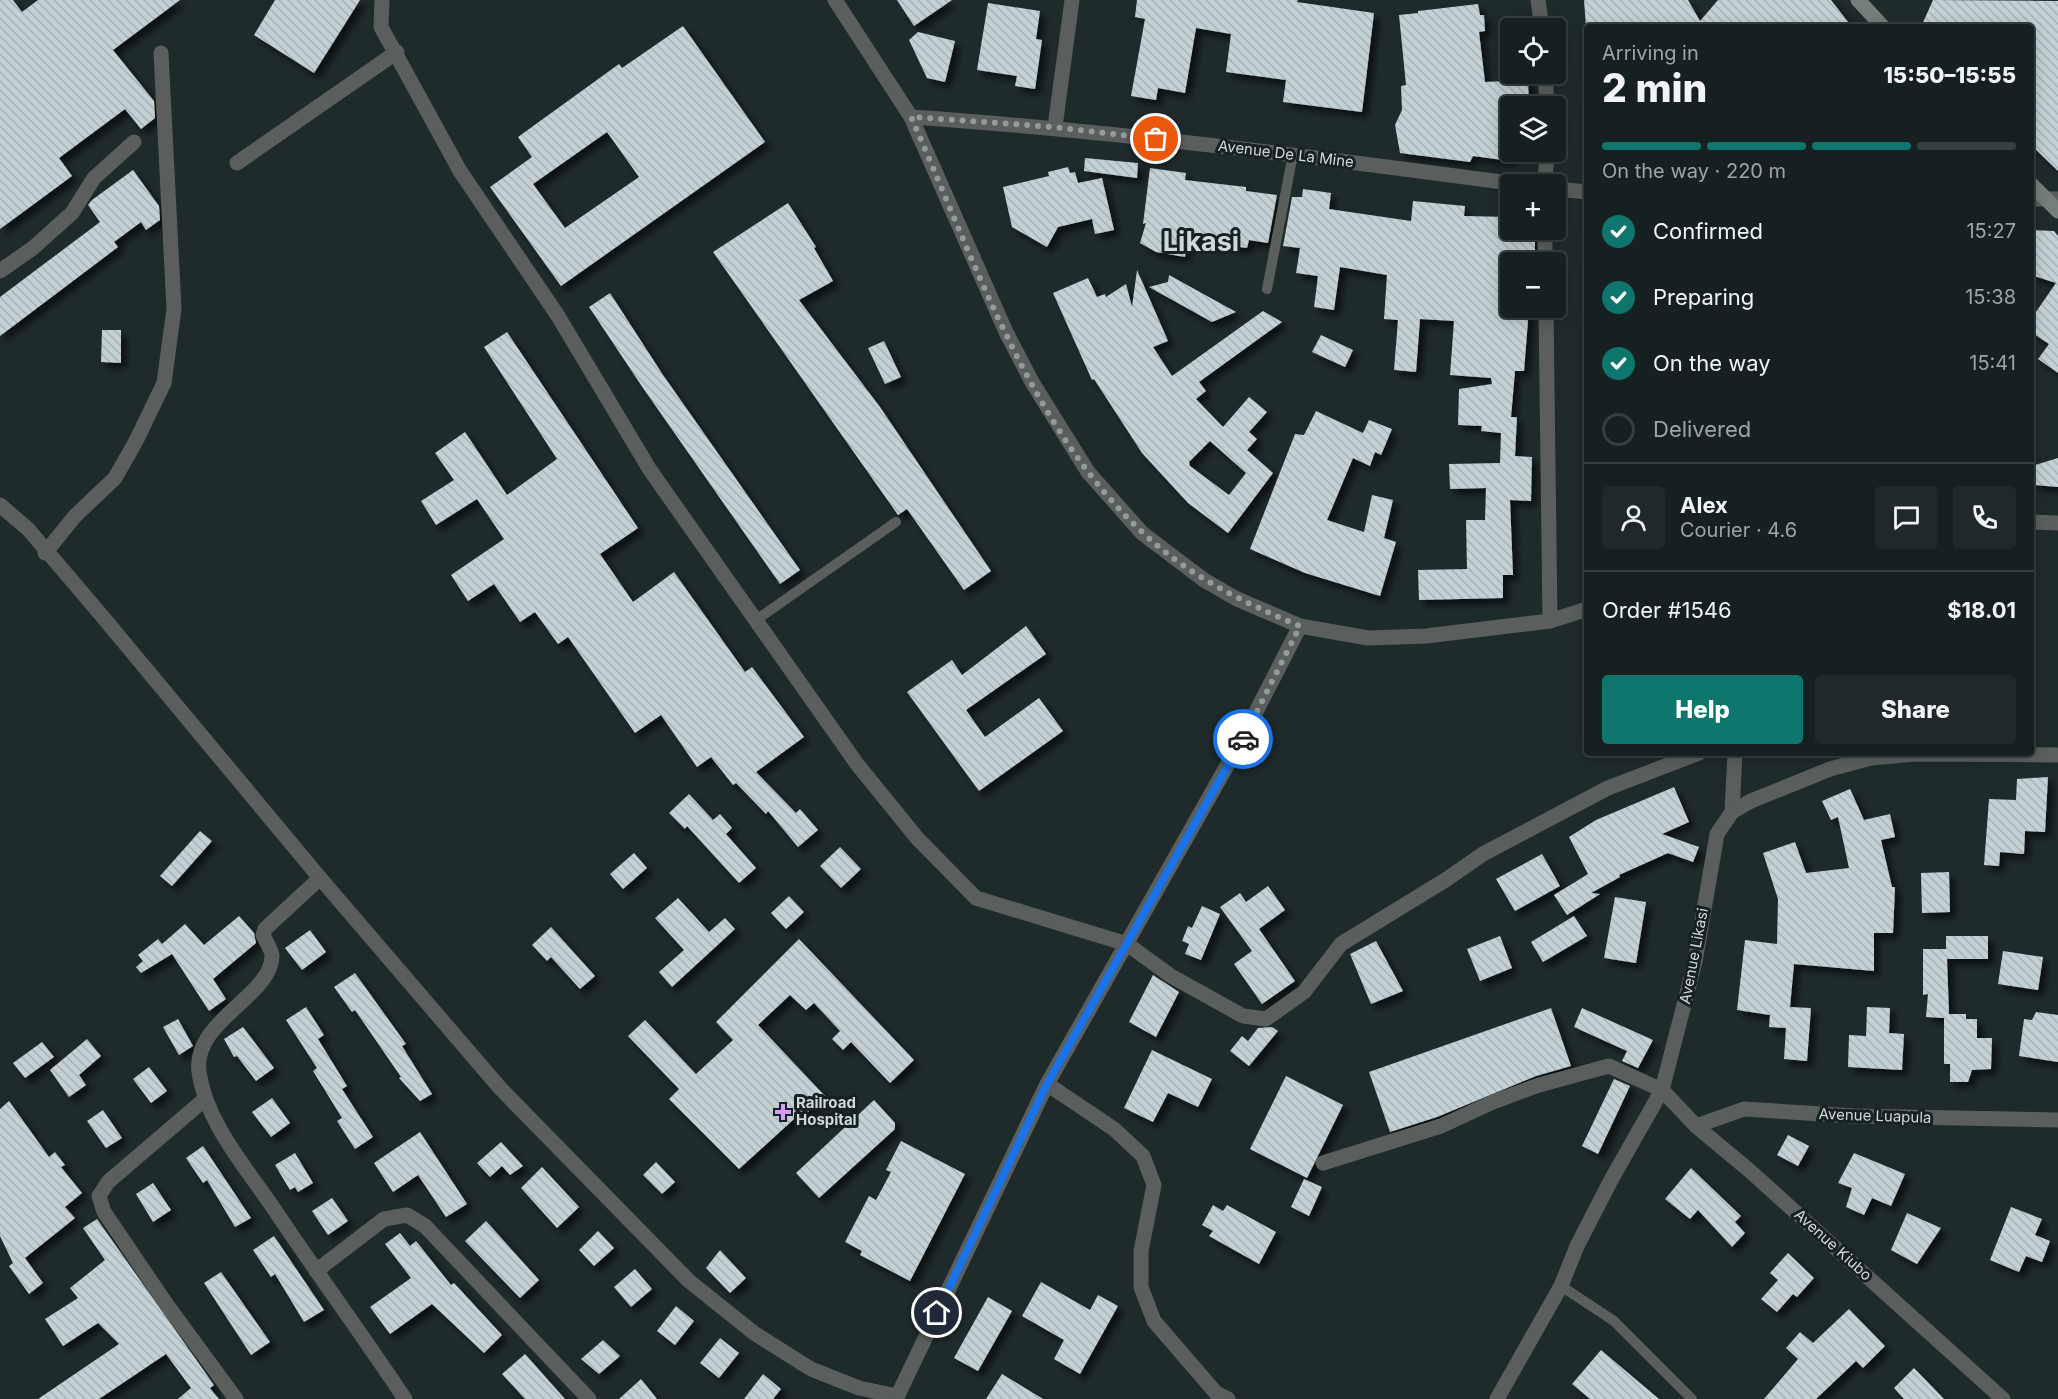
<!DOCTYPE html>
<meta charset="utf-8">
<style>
:root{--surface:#172020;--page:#202829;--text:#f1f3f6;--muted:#9ea3a5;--line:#363e3e;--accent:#0f766e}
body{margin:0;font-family:Inter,sans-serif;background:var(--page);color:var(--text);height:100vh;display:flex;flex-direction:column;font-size:22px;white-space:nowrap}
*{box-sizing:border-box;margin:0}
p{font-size:20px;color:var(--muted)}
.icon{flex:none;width:33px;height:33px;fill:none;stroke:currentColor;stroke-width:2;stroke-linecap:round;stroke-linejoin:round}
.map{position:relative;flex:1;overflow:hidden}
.sheet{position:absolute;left:1584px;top:24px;width:450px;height:732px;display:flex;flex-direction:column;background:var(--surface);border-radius:6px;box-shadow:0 3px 15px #0003,0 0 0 2px var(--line)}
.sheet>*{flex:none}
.tools{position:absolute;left:1500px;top:18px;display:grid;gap:12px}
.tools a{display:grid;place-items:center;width:66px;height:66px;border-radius:6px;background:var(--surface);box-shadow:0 3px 15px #0003,0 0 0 2px var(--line);font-size:30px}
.pin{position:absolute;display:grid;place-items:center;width:51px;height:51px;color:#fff;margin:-26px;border:3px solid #fff;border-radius:50%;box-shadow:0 2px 6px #0007}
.courier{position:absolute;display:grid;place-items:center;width:60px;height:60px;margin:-30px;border:4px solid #1a73e8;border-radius:50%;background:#fff;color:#222;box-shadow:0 2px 8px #0007}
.headline em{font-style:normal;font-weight:800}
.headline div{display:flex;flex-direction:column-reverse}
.headline{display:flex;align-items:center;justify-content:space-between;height:102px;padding:0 18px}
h1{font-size:39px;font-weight:800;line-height:45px}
.bar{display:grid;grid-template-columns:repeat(4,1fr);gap:9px 6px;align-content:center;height:72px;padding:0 18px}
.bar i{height:8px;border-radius:4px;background:var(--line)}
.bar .on{background:var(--accent)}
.bar p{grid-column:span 4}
.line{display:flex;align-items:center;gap:15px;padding:0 18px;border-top:2px solid var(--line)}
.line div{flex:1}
.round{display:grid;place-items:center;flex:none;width:63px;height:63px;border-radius:6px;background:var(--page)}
ol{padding:0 18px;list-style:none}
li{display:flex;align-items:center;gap:18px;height:66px}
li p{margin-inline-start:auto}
li .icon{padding:6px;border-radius:50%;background:var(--accent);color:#fff;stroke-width:4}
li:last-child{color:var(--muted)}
li i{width:33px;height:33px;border:3px solid var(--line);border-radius:50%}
.action{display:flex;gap:12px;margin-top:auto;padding:12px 18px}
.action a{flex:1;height:69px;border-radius:6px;background:var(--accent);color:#fff;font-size:24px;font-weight:800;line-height:69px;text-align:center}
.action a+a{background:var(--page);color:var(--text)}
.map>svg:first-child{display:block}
</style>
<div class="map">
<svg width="2058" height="1399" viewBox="0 0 2058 1399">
<defs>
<pattern id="building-back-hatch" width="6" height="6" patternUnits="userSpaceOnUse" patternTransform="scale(1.5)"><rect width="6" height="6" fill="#c3d0d4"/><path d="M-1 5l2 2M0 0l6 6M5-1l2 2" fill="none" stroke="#a9b3b7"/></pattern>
<filter id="shadow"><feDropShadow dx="5.5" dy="5.5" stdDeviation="3" flood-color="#0009"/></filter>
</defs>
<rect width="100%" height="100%" fill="#1f2a2b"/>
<g fill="url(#building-back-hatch)" fill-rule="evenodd" filter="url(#shadow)">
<polygon points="0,0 13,0 22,12 38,0 180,0 113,50 154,101 155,118 141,129 125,109 59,158 72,176 0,229"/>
<polygon points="275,0 360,0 314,73 254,35"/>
<polygon points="897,0 952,0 914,26"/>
<polygon points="1137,0 1298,0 1297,2 1374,13 1362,112 1283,102 1286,80 1226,72 1231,34 1196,28 1185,93 1158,88 1156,100 1131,96 1145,19 1135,17"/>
<polygon points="1584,0 1688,0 1700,21 1718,0 1831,0 1852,27 1586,27"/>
<polygon points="1933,0 2058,1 2058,171 2031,145 2031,27 1921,27"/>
<polygon points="988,3 1040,11 1036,39 1042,40 1035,89 1015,86 1017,76 977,70"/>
<polygon points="1478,4 1480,15 1484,15 1485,31 1479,32 1485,82 1528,80 1529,106 1510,106 1510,161 1473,156 1470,162 1400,153 1395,125 1402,110 1401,86 1406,85 1399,15 1418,13 1418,11"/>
<path d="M683,26L765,142L561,286L490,187L532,157L518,137L619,64L622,68ZM607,132L639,177L565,228L533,184Z"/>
<polygon points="918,32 955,41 945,82 927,78 909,40"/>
<polygon points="1085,158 1138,163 1137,178 1084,171"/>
<polygon points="1068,167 1070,173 1075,172 1078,183 1102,178 1114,230 1095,234 1092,219 1058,227 1047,247 1012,227 1003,187 1049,176 1048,172"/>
<polygon points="1150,168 1186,173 1185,180 1246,187 1246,191 1277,195 1268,243 1249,240 1247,248 1187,240 1185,257 1156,252 1140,243 1146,223 1143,224"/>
<polygon points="133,170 159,206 160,220 146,230 141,222 114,242 118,247 0,336 0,297 100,222 88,205 92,200"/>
<polygon points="1303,189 1331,193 1329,209 1411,221 1413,201 1465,206 1464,216 1510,217 1510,230 1535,230 1535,262 1510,262 1510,308 1529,308 1524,371 1515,371 1511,417 1517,417 1515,456 1532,457 1531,501 1510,500 1513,575 1503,575 1503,598 1419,600 1418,570 1467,569 1466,520 1485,520 1486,488 1450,489 1449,464 1500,463 1501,433 1481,431 1482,426 1458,425 1459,389 1492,384 1491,378 1450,375 1454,321 1420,319 1416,372 1394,370 1398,320 1384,319 1387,275 1340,267 1334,310 1314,307 1318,276 1296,273 1300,248 1283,246 1292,197 1302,197"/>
<polygon points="788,203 816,247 814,248 833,281 799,300 880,407 991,571 964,590 907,509 898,515 713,252"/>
<polygon points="2031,230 2054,231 2058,236 2058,373 2038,359 2049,344 2031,332 2031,319 2056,283 2031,275"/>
<path d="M1137,270L1168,341L1153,347L1172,376L1263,311L1282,322L1199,382L1206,391L1196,399L1223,427L1249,397L1267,412L1249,432L1257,439L1247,450L1273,473L1228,533L1188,503L1142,453L1094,379L1092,380L1053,293L1088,278L1097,297L1105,294L1106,297L1126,284L1132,307ZM1210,441L1246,473L1229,495L1190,466L1189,462Z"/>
<polygon points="1169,275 1236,312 1212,322 1149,287 1168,282"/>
<polygon points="610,293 663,375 800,570 780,584 643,388 589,307"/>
<polygon points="102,330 121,330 121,363 101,362"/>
<polygon points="507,332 638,528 600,554 633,602 674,572 745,672 752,667 804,737 756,772 796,813 800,809 818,830 798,847 768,811 766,814 736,783 733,785 711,757 697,767 661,715 635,733 568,637 558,644 535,612 520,622 494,584 468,601 451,575 504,539 477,499 436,525 421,501 454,480 435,453 465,432 507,495 557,459 484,347"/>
<polygon points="1321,335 1353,350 1345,367 1312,352"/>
<polygon points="884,341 901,377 885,384 868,348"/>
<polygon points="1316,411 1363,433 1369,420 1392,429 1381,455 1375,452 1370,466 1353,458 1327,520 1364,532 1372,495 1393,500 1384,538 1396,542 1380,596 1305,573 1250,549 1295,434 1304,435"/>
<polygon points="2058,458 2058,487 2034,485 2035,465"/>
<polygon points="1026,626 1046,654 966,710 985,737 1039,698 1063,731 979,791 907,692 952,660 962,675"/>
<polygon points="2048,777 2045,832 2025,831 2024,854 2000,852 1999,866 1984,865 1989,799 2016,800 2017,779"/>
<polygon points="1674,787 1689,822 1662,834 1699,847 1693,862 1668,853 1619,875 1620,877 1591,893 1600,894 1567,915 1554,895 1588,874 1569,837 1596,820"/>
<polygon points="1850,789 1864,820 1890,814 1895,837 1881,840 1892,887 1895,887 1893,933 1874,933 1874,971 1794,964 1790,1007 1811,1008 1807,1061 1784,1059 1786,1028 1769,1027 1770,1015 1737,1010 1745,940 1777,944 1778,899 1763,853 1795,842 1806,873 1849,868 1838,817 1831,820 1822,801"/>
<polygon points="689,794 713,820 720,814 732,828 726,834 756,868 739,883 687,826 685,829 669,813"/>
<polygon points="200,831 212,841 172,886 160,876"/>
<polygon points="840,847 861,869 841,888 820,866"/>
<polygon points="634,853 647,868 623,889 610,874"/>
<polygon points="1542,854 1560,886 1515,911 1496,879"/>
<polygon points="1949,872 1950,912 1922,913 1921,873"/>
<polygon points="1268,886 1285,910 1259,929 1295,981 1262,1004 1234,964 1252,951 1220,907 1240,893 1246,902"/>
<polygon points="789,896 804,912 786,929 771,913"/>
<polygon points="1615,897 1646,902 1636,963 1604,958"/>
<polygon points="678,898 709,932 725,918 735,929 672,987 659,972 684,950 655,918"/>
<polygon points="1202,906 1220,914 1201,960 1185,954 1189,944 1182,941 1188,926 1192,928"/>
<polygon points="239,916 254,933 256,943 213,979 226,999 209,1011 172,954 141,973 136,967 143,961 138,955 158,939 162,944 185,924 204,945"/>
<polygon points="1574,916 1587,936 1543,962 1531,942"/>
<polygon points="551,927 595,976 580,989 551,957 547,961 532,945"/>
<polygon points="310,930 326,952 302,970 285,948"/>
<polygon points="1500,936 1512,968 1480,981 1467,949"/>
<polygon points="1946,936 1988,936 1988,959 1947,959 1949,1014 1966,1014 1966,1019 1977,1019 1977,1038 1992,1038 1991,1069 1972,1070 1968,1082 1950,1082 1950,1064 1944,1064 1944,1018 1926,1017 1928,994 1923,995 1923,949 1946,949 1946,953"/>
<polygon points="799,939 914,1060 890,1083 851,1042 843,1050 832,1039 840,1031 814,1003 806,1010 790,995 758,1025 825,1096 808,1112 805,1109 739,1169 669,1099 679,1089 628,1036 645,1020 696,1074 733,1040 716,1022"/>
<polygon points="1376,941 1403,991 1371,1004 1350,954"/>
<polygon points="2003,951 2043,957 2038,990 1998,984"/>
<polygon points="355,973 406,1044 402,1046 432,1094 420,1101 399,1078 401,1077 355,1010 352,1012 334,987"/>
<polygon points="1153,975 1179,992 1156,1037 1129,1022"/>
<polygon points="306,1007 324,1035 318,1039 347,1086 342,1089 373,1137 355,1149 337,1121 342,1118 313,1071 317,1068 286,1020"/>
<polygon points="1867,1007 1890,1008 1889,1033 1904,1034 1902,1070 1848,1067 1849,1035 1866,1036"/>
<polygon points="1551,1008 1571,1066 1536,1076 1437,1117 1390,1132 1369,1072"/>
<polygon points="1582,1008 1653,1040 1638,1068 1622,1061 1627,1051 1574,1027"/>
<polygon points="2036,1012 2058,1015 2058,1062 2019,1056 2024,1019 2032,1020"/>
<polygon points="178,1019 193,1046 179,1055 163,1027"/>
<polygon points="243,1027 274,1068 256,1081 237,1056 234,1057 224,1039"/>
<polygon points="1272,1027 1278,1031 1249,1066 1230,1051 1242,1036 1248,1041 1258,1028"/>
<polygon points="87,1039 101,1056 79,1075 86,1085 69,1097 50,1070"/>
<polygon points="42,1042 54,1057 25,1078 13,1063"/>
<polygon points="1152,1050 1212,1079 1198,1107 1168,1093 1153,1122 1124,1108"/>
<polygon points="149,1067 167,1091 151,1103 133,1079"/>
<polygon points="1286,1076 1343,1105 1307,1178 1250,1149"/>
<polygon points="1614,1079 1630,1086 1598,1154 1582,1146"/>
<polygon points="272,1098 290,1123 271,1137 252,1112"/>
<polygon points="874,1100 895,1123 895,1129 819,1198 796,1173"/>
<polygon points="9,1101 49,1157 55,1152 65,1165 61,1167 82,1193 65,1207 75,1218 25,1258 43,1283 29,1294 9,1266 13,1263 0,1236 0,1109"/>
<polygon points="103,1110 122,1138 106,1148 87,1121"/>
<polygon points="420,1132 467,1204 446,1217 418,1175 393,1192 374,1163"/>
<polygon points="1788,1135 1809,1146 1798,1166 1777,1155"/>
<polygon points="901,1141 965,1174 910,1281 860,1255 862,1251 845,1242 869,1196 876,1200 891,1172 886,1170"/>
<polygon points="501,1142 523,1166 510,1175 502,1166 490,1177 477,1163"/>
<polygon points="203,1146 251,1218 235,1227 207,1180 203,1183 186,1158"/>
<polygon points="295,1153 313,1183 298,1192 295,1187 290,1190 275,1165"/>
<polygon points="1854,1153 1905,1174 1891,1206 1872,1198 1864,1215 1846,1207 1852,1188 1838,1183"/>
<polygon points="656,1162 675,1182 662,1194 643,1175"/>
<polygon points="542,1167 579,1207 557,1228 521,1188"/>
<polygon points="1691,1168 1741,1216 1735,1222 1745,1233 1732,1247 1698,1210 1690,1219 1665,1199"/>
<polygon points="1304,1179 1322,1187 1309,1216 1291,1207"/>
<polygon points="153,1183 171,1210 153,1222 136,1194"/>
<polygon points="332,1198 348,1221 328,1235 312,1211"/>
<polygon points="1213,1205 1223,1211 1227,1205 1276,1232 1259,1264 1209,1236 1213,1231 1202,1225"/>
<polygon points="2011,1207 2042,1219 2035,1235 2050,1241 2042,1262 2026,1256 2019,1272 1990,1260"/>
<polygon points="1907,1213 1941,1228 1917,1264 1891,1250"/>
<polygon points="97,1219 214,1385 210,1388 219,1399 178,1399 191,1388 166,1354 99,1399 38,1399 119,1344 98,1323 63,1346 45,1319 78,1298 70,1288 105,1260 83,1228"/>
<polygon points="486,1221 539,1280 520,1298 465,1241"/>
<polygon points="598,1231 614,1248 594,1266 579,1250"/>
<polygon points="400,1233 410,1246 416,1241 451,1285 454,1283 502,1335 484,1353 432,1304 390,1334 370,1307 411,1278 385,1244"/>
<polygon points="274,1236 324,1310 304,1322 275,1274 271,1277 253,1250"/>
<polygon points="720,1250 746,1278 730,1293 706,1268"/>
<polygon points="1788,1253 1814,1278 1797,1297 1793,1294 1777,1312 1761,1299 1778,1280 1770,1273"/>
<polygon points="635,1269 652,1289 631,1307 614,1287"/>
<polygon points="221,1272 270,1342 251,1355 204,1283"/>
<polygon points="1041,1282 1090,1310 1098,1295 1118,1306 1080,1374 1054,1359 1064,1340 1022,1316"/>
<polygon points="988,1297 1012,1311 978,1371 954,1358"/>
<polygon points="676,1306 694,1321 675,1345 657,1331"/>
<polygon points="1849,1309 1885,1346 1863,1368 1856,1361 1816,1399 1764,1399 1798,1359 1786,1348 1800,1332 1813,1343"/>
<polygon points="720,1338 739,1353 719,1378 700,1363"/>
<polygon points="603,1340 620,1356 599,1374 581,1359"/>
<polygon points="1601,1350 1659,1399 1590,1399 1572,1384"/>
<polygon points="525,1354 565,1399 525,1399 502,1374"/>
<polygon points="1914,1368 1944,1399 1904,1399 1894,1388"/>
<polygon points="763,1374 781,1389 773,1399 744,1399"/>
<polygon points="1002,1374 1043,1399 986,1399"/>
<polygon points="641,1379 657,1399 619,1399"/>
</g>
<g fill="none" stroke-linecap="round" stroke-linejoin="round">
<g stroke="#5a5f5e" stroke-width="10">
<polyline points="1267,289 1293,154"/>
<polyline points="756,620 896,522"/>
<polyline points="1561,1286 1614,1321 1692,1399"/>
</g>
<g stroke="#5a5f5e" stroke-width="15">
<polyline points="382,0 381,27 460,171 558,316 650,470 857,764 917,838 976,898 1127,944 1171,976 1243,1016 1266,1019 1304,992 1341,944 1447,879 1483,854 1608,788 1699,753"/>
<polyline points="835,0 911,117 1006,332 1032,382 1088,472 1142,533 1204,580 1237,599 1300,626 1368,638 1426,636 1550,621 1587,609"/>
<polyline points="1538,0 1542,28"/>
<polyline points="1545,74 1547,106"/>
<path d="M911,117C1114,131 1315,157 1517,184"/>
<polyline points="1055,127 1072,0"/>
<polyline points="237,163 397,52"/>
<polyline points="1545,184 1547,152"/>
<polyline points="1556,189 1587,192"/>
<polyline points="2031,199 2058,199"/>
<polyline points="1545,230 1545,262"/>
<polyline points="0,271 33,248 72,213 94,178 134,142"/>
<polyline points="1546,308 1550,621"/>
<polyline points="0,505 28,529 102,616 320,878 500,1088 689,1281 754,1333 811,1369 859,1388 897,1396"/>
<polyline points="2031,522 2058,523"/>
<polyline points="45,553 75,516 115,478 136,441 164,383 174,309 161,53"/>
<polyline points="1732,812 1735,753"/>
<path d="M320,878L265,929L263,935C266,942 272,950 272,956C272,996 192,1021 199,1072C206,1121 243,1164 270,1203C314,1269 361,1333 405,1399"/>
<polyline points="1047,1084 1114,1129 1143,1156 1154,1185 1141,1251 1141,1287 1154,1321 1216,1393 1228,1399"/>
<polyline points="205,1099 108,1182 99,1196 104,1212 167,1305 236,1399"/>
<polyline points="1696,1126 1744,1109 1854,1116 2058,1120"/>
<polyline points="1323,1163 1441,1126 1493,1102 1539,1085 1609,1066 1662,1090 1696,1126 1750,1171 2003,1399"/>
<polyline points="316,1271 384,1219 407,1215 425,1226 589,1399"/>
<polyline points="896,1399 1047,1084 1241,741 1300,626"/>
<polyline points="1497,1399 1561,1286 1577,1246 1611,1180 1662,1090 1695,962 1717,834 1732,812 1751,801 1830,769 1871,758 1916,754 2058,755"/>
</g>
<g stroke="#767e7c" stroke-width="15">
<polyline points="1858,0 1883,27"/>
<polyline points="2031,184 2058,211"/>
</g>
</g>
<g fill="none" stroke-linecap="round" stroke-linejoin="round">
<path stroke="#939b9b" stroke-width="6" stroke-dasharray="0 10.8" d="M1156,139L1054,127L911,117C973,256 1028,425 1141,531C1187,575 1242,602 1300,626L1243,739"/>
<polyline stroke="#1a73e8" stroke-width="8" points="937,1313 1047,1084 1243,739"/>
</g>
<path fill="#d19dfe" stroke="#162121" stroke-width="2" d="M780 1103h6v6h6v6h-6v6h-6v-6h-6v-6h6z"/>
<g text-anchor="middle" stroke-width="6" stroke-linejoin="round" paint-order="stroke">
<g font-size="15" fill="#d1d8d8" stroke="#162121">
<text transform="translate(1286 154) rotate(7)" y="5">Avenue De La Mine</text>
<text transform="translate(1694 956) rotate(-79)" y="5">Avenue Likasi</text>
<text transform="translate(1875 1116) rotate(2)" y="5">Avenue Luapula</text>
<text transform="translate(1833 1245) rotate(42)" y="5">Avenue Kiubo</text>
</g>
<g font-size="15" font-weight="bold" fill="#d1d8d8" stroke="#162121" text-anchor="start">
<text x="796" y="1108">Railroad<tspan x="796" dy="17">Hospital</tspan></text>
</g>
<g font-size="27" font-weight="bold" fill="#d1d8d8" stroke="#162121">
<text x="1201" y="251">Likasi</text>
</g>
</g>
</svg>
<div class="tools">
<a><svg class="icon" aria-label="locate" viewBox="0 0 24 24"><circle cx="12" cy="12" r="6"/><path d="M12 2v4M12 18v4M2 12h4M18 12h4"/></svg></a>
<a><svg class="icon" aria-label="layers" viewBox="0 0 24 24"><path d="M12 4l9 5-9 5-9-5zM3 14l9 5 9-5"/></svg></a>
<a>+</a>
<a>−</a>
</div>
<div class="pin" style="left:1156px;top:139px;background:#ea580c"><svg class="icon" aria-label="bag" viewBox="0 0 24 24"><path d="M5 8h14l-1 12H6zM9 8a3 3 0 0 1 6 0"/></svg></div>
<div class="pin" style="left:937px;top:1313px;background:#1f2937"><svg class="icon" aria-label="home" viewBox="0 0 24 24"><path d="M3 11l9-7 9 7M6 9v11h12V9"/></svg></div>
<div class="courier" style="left:1243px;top:739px"><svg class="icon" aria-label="car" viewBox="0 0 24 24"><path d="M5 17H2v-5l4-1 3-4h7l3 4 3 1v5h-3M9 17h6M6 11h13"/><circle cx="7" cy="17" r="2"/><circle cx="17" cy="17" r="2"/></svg></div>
<section class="sheet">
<div class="headline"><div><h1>2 min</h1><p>Arriving in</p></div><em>15:50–15:55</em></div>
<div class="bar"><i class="on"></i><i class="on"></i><i class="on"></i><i></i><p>On the way · 220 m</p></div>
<ol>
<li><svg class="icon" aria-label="check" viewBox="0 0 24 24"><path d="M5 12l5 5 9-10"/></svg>Confirmed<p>15:27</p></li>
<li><svg class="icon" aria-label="check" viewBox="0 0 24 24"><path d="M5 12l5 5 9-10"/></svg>Preparing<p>15:38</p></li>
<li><svg class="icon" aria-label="check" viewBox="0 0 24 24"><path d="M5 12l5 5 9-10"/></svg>On the way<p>15:41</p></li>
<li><i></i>Delivered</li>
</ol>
<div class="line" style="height:108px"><a class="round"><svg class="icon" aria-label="person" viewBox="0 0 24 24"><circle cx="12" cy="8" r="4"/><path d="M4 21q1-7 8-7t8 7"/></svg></a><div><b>Alex</b><p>Courier · 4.6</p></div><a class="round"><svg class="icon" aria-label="chat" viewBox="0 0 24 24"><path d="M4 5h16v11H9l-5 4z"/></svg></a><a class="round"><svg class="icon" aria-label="phone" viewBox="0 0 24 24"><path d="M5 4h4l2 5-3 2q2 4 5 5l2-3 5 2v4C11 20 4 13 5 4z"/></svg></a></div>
<div class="line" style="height:78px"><div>Order #1546</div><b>$18.01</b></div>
<div class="action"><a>Help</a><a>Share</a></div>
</section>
</div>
